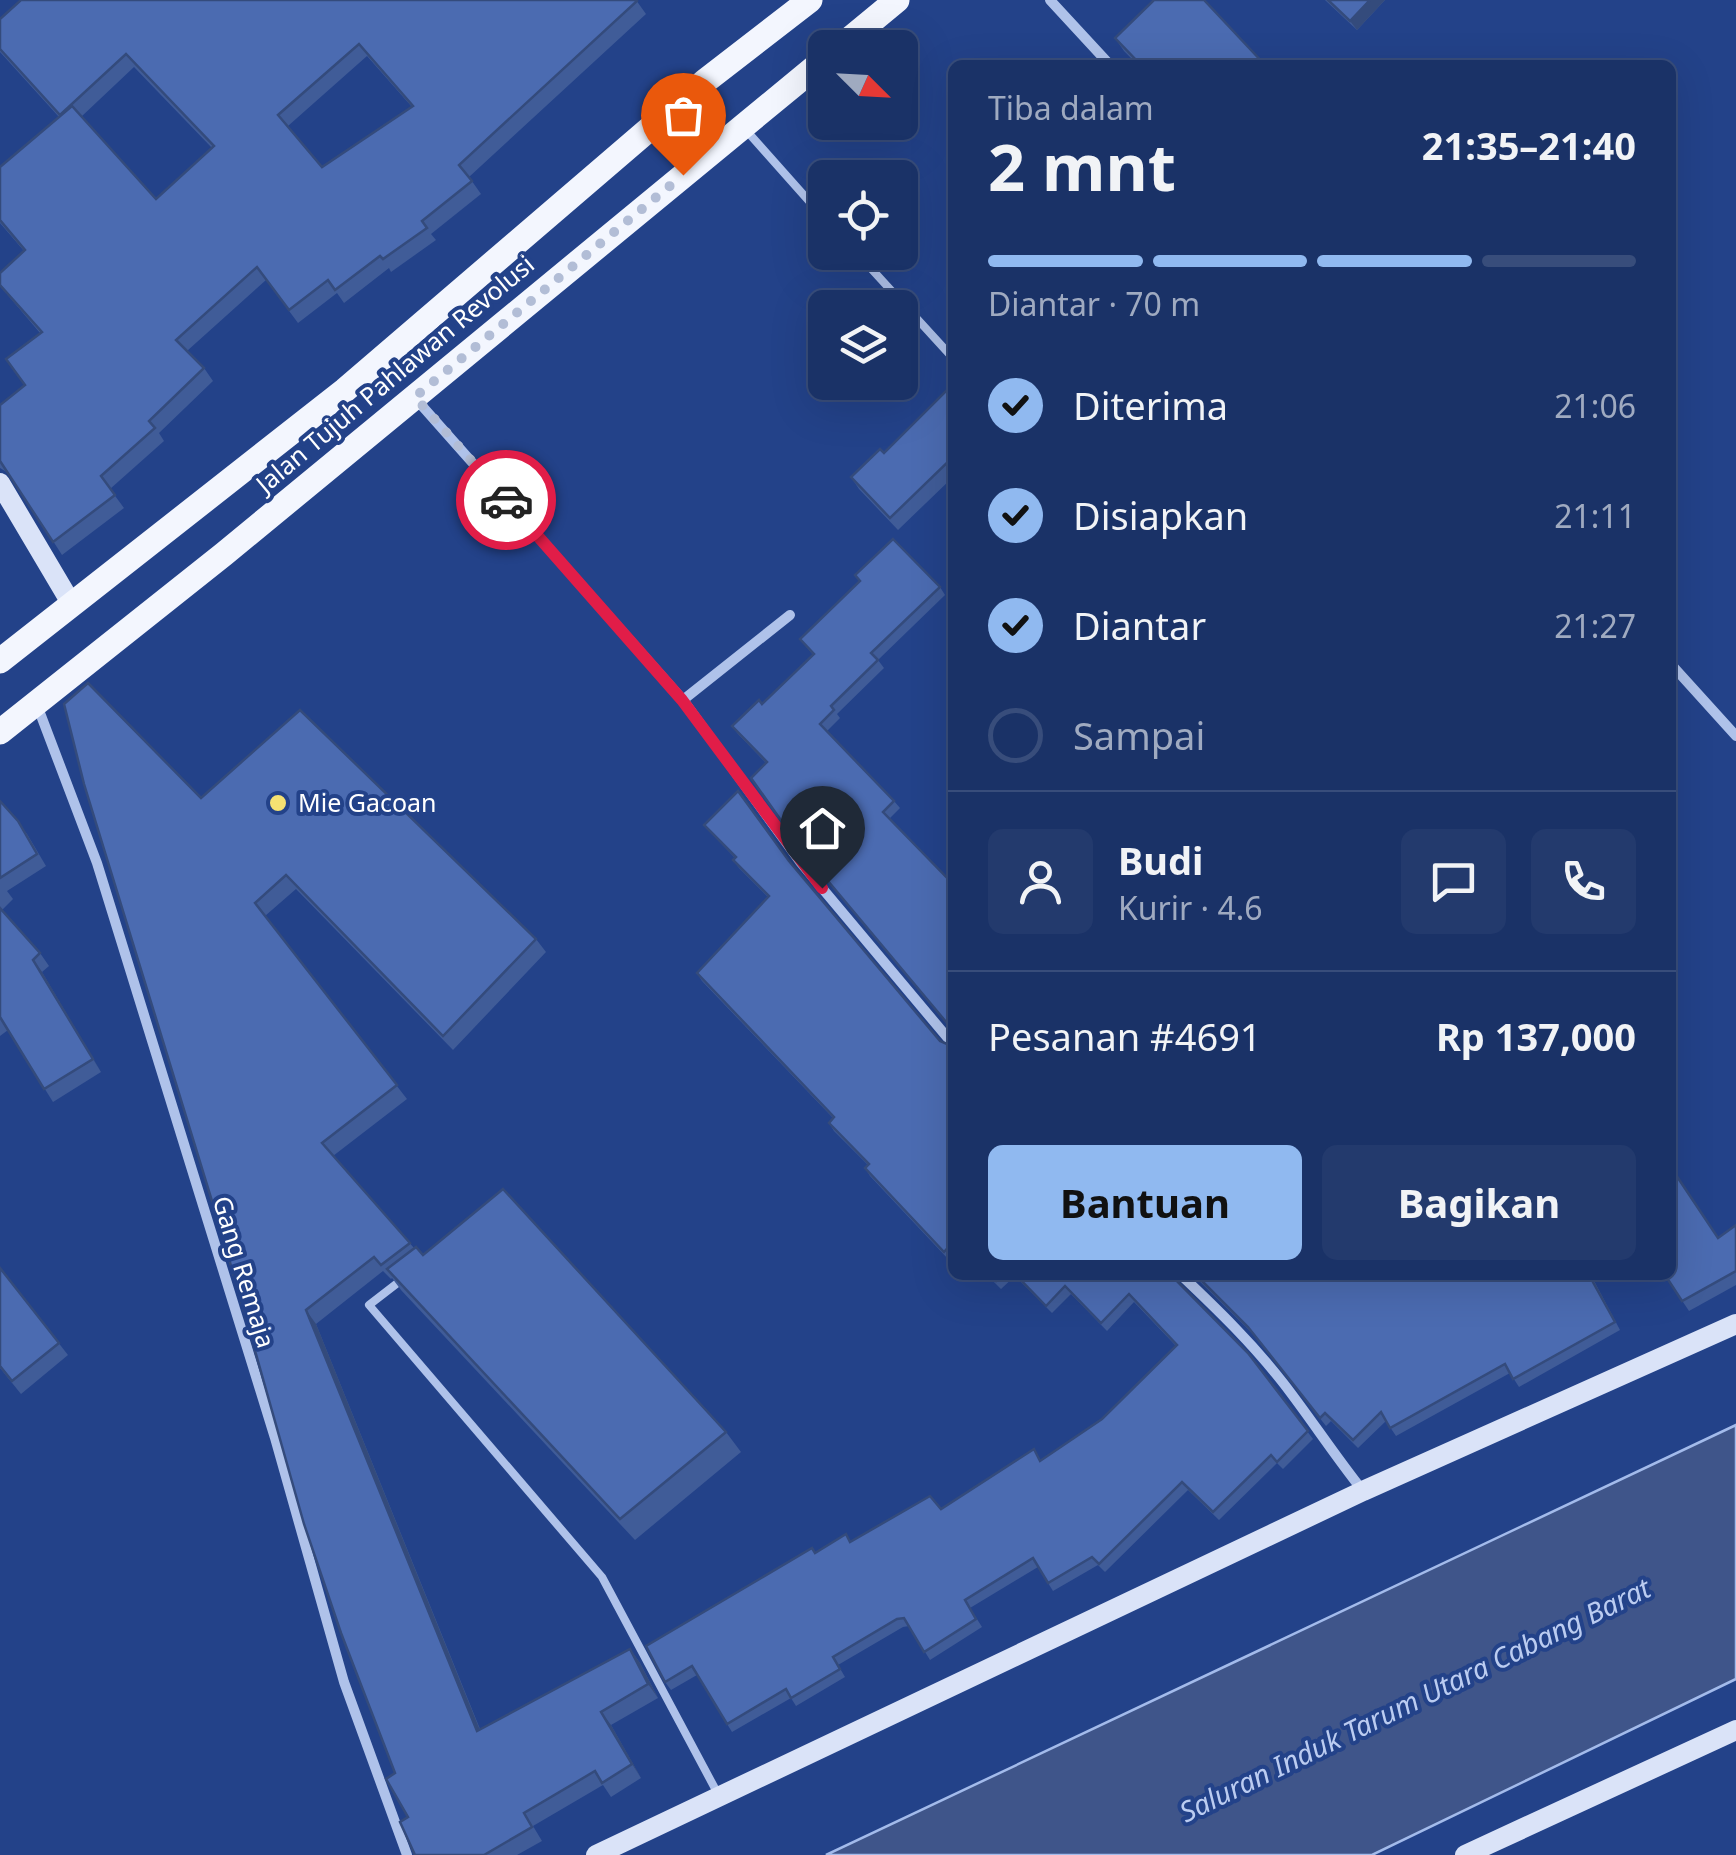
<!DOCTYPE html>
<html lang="id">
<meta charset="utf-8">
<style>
:root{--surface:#1a3267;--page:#233a6d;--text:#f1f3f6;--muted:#9faac0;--line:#384d7b;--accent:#90b9f0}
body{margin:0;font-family:"Noto Sans",sans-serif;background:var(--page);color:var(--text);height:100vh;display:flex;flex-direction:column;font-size:38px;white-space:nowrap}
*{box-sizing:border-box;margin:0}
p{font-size:32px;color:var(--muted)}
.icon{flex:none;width:55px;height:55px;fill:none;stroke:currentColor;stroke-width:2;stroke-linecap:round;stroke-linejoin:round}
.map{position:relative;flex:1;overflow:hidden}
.sheet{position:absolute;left:948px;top:60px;width:728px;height:1220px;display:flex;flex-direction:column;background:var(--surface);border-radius:15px;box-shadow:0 10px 40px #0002,0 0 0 2px var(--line)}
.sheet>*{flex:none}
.needle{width:65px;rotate:114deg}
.buttons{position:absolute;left:808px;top:30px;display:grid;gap:20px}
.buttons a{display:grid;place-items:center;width:110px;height:110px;border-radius:15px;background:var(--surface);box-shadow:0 10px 40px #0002,0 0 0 2px var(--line);font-size:50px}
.pin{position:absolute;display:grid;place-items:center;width:85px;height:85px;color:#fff;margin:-102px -42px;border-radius:50% 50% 50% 0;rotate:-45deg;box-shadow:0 0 10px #0007}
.pin .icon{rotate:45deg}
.courier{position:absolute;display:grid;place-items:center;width:100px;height:100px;margin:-50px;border:8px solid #e11d48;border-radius:50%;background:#fff;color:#222;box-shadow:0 2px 12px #0007}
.headline em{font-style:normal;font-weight:700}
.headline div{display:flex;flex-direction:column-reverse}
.headline{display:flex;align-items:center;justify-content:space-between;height:170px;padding:0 40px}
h1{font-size:65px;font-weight:700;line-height:75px}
.bar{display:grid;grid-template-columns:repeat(4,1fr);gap:15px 10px;align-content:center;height:120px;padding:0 40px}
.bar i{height:12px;border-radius:8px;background:var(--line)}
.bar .active{background:var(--accent)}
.bar p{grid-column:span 4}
.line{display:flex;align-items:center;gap:25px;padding:0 40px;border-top:2px solid var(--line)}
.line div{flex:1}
.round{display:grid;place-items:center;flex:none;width:105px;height:105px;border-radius:15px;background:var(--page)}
ol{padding:0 40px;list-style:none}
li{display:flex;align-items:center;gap:30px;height:110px}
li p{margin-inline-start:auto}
li .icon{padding:10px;border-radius:50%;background:var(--accent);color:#111;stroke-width:4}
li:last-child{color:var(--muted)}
li i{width:55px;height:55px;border:5px solid var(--line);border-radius:50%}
.button{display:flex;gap:20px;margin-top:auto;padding:20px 40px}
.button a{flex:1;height:115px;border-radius:15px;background:var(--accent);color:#111;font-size:40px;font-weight:700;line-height:115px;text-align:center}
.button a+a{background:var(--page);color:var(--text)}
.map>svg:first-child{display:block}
</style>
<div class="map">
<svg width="1736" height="1855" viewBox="0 0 1736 1855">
<rect width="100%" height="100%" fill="#234289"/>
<polygon fill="#3f558a" stroke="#a3bbeb" stroke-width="2.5" points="1736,1425 1736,1679 1372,1855 826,1855"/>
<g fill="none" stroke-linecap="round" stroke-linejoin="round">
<g stroke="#afc2ea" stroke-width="8">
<polyline points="745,129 825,219"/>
<polyline points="856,252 952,357"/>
<polyline points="404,1278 369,1305 602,1577 719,1796"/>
</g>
<g stroke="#afc2ea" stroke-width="10">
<polyline points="1050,0 1110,65"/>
<polyline points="415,398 683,700 801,863 952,1043"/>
<polyline points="1670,663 1736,736"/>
<polyline points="683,700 790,615"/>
<polyline points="37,705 97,863 275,1438 344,1682 407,1855"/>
<path d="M1181,1275C1217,1309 1253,1344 1284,1384C1311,1419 1335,1456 1363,1491"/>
</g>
<g stroke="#dae3f8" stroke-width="20">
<polyline points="0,483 71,603"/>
<polyline points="596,1855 1363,1491 1736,1324"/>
<polyline points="1465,1855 1736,1730"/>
</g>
<g stroke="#f3f6fe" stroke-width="25">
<polyline points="839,48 897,0"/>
<polyline points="0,661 345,390 704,82 810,0"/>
<polyline points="0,732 224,554 825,59"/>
</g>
</g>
<g fill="#405c98" fill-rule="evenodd">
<path d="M636,0L646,14L469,177L481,194L431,234L436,240L391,272L389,268L344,303L337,293L298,323L266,280L187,351L204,368L213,381L159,433L164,441L110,489L124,508L62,555L10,474L0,468V405L25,385L40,333L0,286V273L24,251L0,223V167L59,117L0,52V19ZM367,56L412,107L322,167L288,126ZM134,67L212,148L156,199L81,117Z"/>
<polygon points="1325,0 1385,0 1357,30"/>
<polygon points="1115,38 1265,65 1138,65 1124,51"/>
<polygon points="952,385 952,478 898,530 859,489 851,477 884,453"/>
<polygon points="855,575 940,587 945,595 878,660 884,668 837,714 840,718 827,731 894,801 900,808 889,819 952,883 952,1030 808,858 751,778 766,763 738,734 732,726 762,704 813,655 800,639 860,582"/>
<polygon points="201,798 536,939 546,952 453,1050 296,889 265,916 407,1099 333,1156 414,1248 423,1255 726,1432 741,1452 635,1540 401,1290 392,1278 391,1279 383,1271 316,1324 480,1729 630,1649 640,1663 658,1698 611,1725 641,1778 611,1797 603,1785 533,1826 542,1841 517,1855 415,1855 408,1817 395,1773"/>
<polygon points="0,801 27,834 46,866 7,891 13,899 2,910 40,953 49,966 42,972 101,1072 53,1102 8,1030 0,1036"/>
<polygon points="704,825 789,861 940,1041 947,1044 952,1040 952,1256 949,1260 870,1176 865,1168 868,1165 834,1131 829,1123 833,1118 702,981 697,973 768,897 739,868 733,860 735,858 710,832"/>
<polygon points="1736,1225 1736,1285 1689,1311 1665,1275"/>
<polygon points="0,1268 68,1355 21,1394 0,1368"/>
<polygon points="987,1275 1173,1275 1174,1278 1248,1353 1313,1439 1283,1469 1277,1463 1219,1520 1188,1490 1105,1572 1098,1565 1053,1591 1038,1567 970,1608 982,1627 930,1660 909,1626 903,1627 838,1665 845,1677 796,1706 791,1698 732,1732 697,1675 671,1690 665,1682 815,1553 941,1509 1041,1460 1102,1419 1176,1346 1134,1302 1107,1331 1071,1294 1052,1313 1015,1276 1001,1289"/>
<polygon points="1193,1275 1397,1275 1402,1280 1591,1275 1620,1330 1519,1387 1510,1373 1396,1436 1386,1421 1358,1448 1331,1421 1326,1426 1254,1335"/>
</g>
<g fill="#344b7c">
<polygon points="1370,0 1385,0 1357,30 1350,21"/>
<polygon points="1670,304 1676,313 1670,319"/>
<polygon points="33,960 42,972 101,1072 93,1059"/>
<polygon points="306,1310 316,1324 486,1745 477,1731"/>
<polygon points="630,1649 640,1663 658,1698 648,1684"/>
<polygon points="601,1712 611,1725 641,1778 632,1764"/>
</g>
<g fill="#4b6bb1" stroke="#344b7c" stroke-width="2.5" fill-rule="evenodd">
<path d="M21,0H636L637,1L459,165L472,181L422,221L427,228L383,259L380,256L335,290L328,280L289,310L257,267L176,340L204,368L149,421L155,428L101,476L115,495L53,542L0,461V405L25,385L6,359L42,332L0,285V273L25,250L0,220V167L72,106L156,199L214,146L126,54L60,115L0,49V19ZM359,44L413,106L322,167L278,115Z"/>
<polygon points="1154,0 1204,0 1265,65 1141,65 1115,38"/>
<polygon points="1328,0 1370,0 1350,21"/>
<polygon points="952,385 952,458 890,518 851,477 880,449 884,453"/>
<polygon points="893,539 940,587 871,653 878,660 831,706 834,710 820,724 894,801 883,812 952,883 952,1029 802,850 751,778 767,762 732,726 759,700 762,704 814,654 800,639 860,581 855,575"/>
<polygon points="88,683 201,798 300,710 536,939 443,1036 286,875 255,903 397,1085 322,1143 410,1243 381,1265 374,1257 306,1310 477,1731 630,1649 648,1684 601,1712 632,1764 602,1783 595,1771 524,1813 532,1827 484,1855 415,1855 400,1822 408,1817 386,1779 395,1773 341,1633 304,1524 220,1227 84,784 64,704"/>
<polygon points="738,791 789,861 940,1041 947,1044 952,1040 952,1243 944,1252 865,1168 869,1164 829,1123 834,1117 697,973 769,896 733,860 736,857 704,825"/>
<polygon points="0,801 18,821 37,854 0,878"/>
<polygon points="0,908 40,953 33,960 93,1059 44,1089 0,1017"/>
<polygon points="1670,1166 1718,1238 1736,1225 1736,1271 1682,1301 1665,1275 1670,1275"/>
<polygon points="503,1189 726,1432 620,1519 387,1269 416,1247 423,1255"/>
<polygon points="0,1268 59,1343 12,1381 0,1366"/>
<polygon points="989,1275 1002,1275 996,1281"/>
<polygon points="1016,1275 1171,1275 1248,1353 1308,1431 1277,1462 1271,1455 1213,1512 1182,1482 1099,1564 1092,1557 1048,1583 1033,1558 965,1600 976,1619 924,1652 904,1618 897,1619 833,1657 840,1669 791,1698 786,1689 727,1724 692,1666 665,1682 646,1646 812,1548 815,1553 846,1534 850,1542 930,1496 941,1509 1034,1449 1040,1461 1102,1419 1177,1345 1129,1294 1101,1323 1065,1286 1046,1306"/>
<polygon points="1196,1275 1397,1275 1402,1280 1410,1275 1589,1275 1615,1322 1513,1379 1505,1364 1390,1428 1381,1412 1353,1440 1325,1413 1320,1418 1248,1327"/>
</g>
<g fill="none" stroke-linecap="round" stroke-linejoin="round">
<polyline stroke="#b2bdd6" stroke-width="10" stroke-dasharray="0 18" points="506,500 415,397 683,175"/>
<polyline stroke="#e11d48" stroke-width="12" points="506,500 682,700 822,888"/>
</g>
<circle fill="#f5e172" stroke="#234289" stroke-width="4" cx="278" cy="803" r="10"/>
<g text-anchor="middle" stroke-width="8" stroke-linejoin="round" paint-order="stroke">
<g font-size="25" fill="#fff" stroke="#234289">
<text transform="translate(395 374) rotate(-40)" y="9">Jalan Tujuh Pahlawan Revolusi</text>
<text transform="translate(244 1272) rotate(73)" y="9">Gang Remaja</text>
</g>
<g font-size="25" fill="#fff" stroke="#234289" text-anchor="start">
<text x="298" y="812">Mie Gacoan</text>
</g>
<g font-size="28" font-style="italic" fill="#bbccf1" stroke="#234289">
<text transform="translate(1415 1700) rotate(-26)" y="10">Saluran Induk Tarum Utara Cabang Barat</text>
</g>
</g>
</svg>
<div class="buttons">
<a><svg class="needle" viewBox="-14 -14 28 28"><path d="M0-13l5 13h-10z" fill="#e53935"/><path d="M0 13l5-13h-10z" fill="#9faac0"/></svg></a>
<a><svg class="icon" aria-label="locate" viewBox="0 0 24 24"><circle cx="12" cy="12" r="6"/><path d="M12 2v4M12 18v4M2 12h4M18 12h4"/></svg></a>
<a><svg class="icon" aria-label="layers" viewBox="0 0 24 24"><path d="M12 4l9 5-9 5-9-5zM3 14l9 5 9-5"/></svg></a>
</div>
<div class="pin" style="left:683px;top:175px;background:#ea580c"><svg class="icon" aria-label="bag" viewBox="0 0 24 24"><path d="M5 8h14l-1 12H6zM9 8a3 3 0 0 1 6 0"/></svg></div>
<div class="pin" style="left:822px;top:888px;background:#1f2937"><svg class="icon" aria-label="home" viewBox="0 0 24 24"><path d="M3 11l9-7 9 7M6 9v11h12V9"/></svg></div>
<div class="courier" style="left:506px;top:500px"><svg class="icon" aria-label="car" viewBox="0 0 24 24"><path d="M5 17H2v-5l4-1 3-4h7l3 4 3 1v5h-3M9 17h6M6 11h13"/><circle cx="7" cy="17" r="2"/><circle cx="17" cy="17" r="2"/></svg></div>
<section class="sheet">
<div class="headline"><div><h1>2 mnt</h1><p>Tiba dalam</p></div><em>21:35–21:40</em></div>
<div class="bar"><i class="active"></i><i class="active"></i><i class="active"></i><i></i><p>Diantar · 70 m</p></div>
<ol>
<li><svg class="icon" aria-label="check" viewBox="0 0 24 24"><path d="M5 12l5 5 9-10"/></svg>Diterima<p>21:06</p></li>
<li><svg class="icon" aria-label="check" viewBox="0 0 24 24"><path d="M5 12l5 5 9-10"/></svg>Disiapkan<p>21:11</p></li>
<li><svg class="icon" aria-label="check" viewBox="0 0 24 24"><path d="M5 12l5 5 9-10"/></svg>Diantar<p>21:27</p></li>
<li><i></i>Sampai</li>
</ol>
<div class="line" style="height:180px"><a class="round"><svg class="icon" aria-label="person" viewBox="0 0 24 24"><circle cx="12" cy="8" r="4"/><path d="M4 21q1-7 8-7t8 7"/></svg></a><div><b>Budi</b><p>Kurir · 4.6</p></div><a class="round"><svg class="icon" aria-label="chat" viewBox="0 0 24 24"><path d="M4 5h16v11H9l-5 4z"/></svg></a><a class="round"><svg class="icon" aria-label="phone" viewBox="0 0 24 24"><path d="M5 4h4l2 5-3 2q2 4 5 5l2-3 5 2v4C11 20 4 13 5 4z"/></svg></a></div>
<div class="line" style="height:130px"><div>Pesanan #4691</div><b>Rp 137,000</b></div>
<div class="button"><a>Bantuan</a><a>Bagikan</a></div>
</section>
</div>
